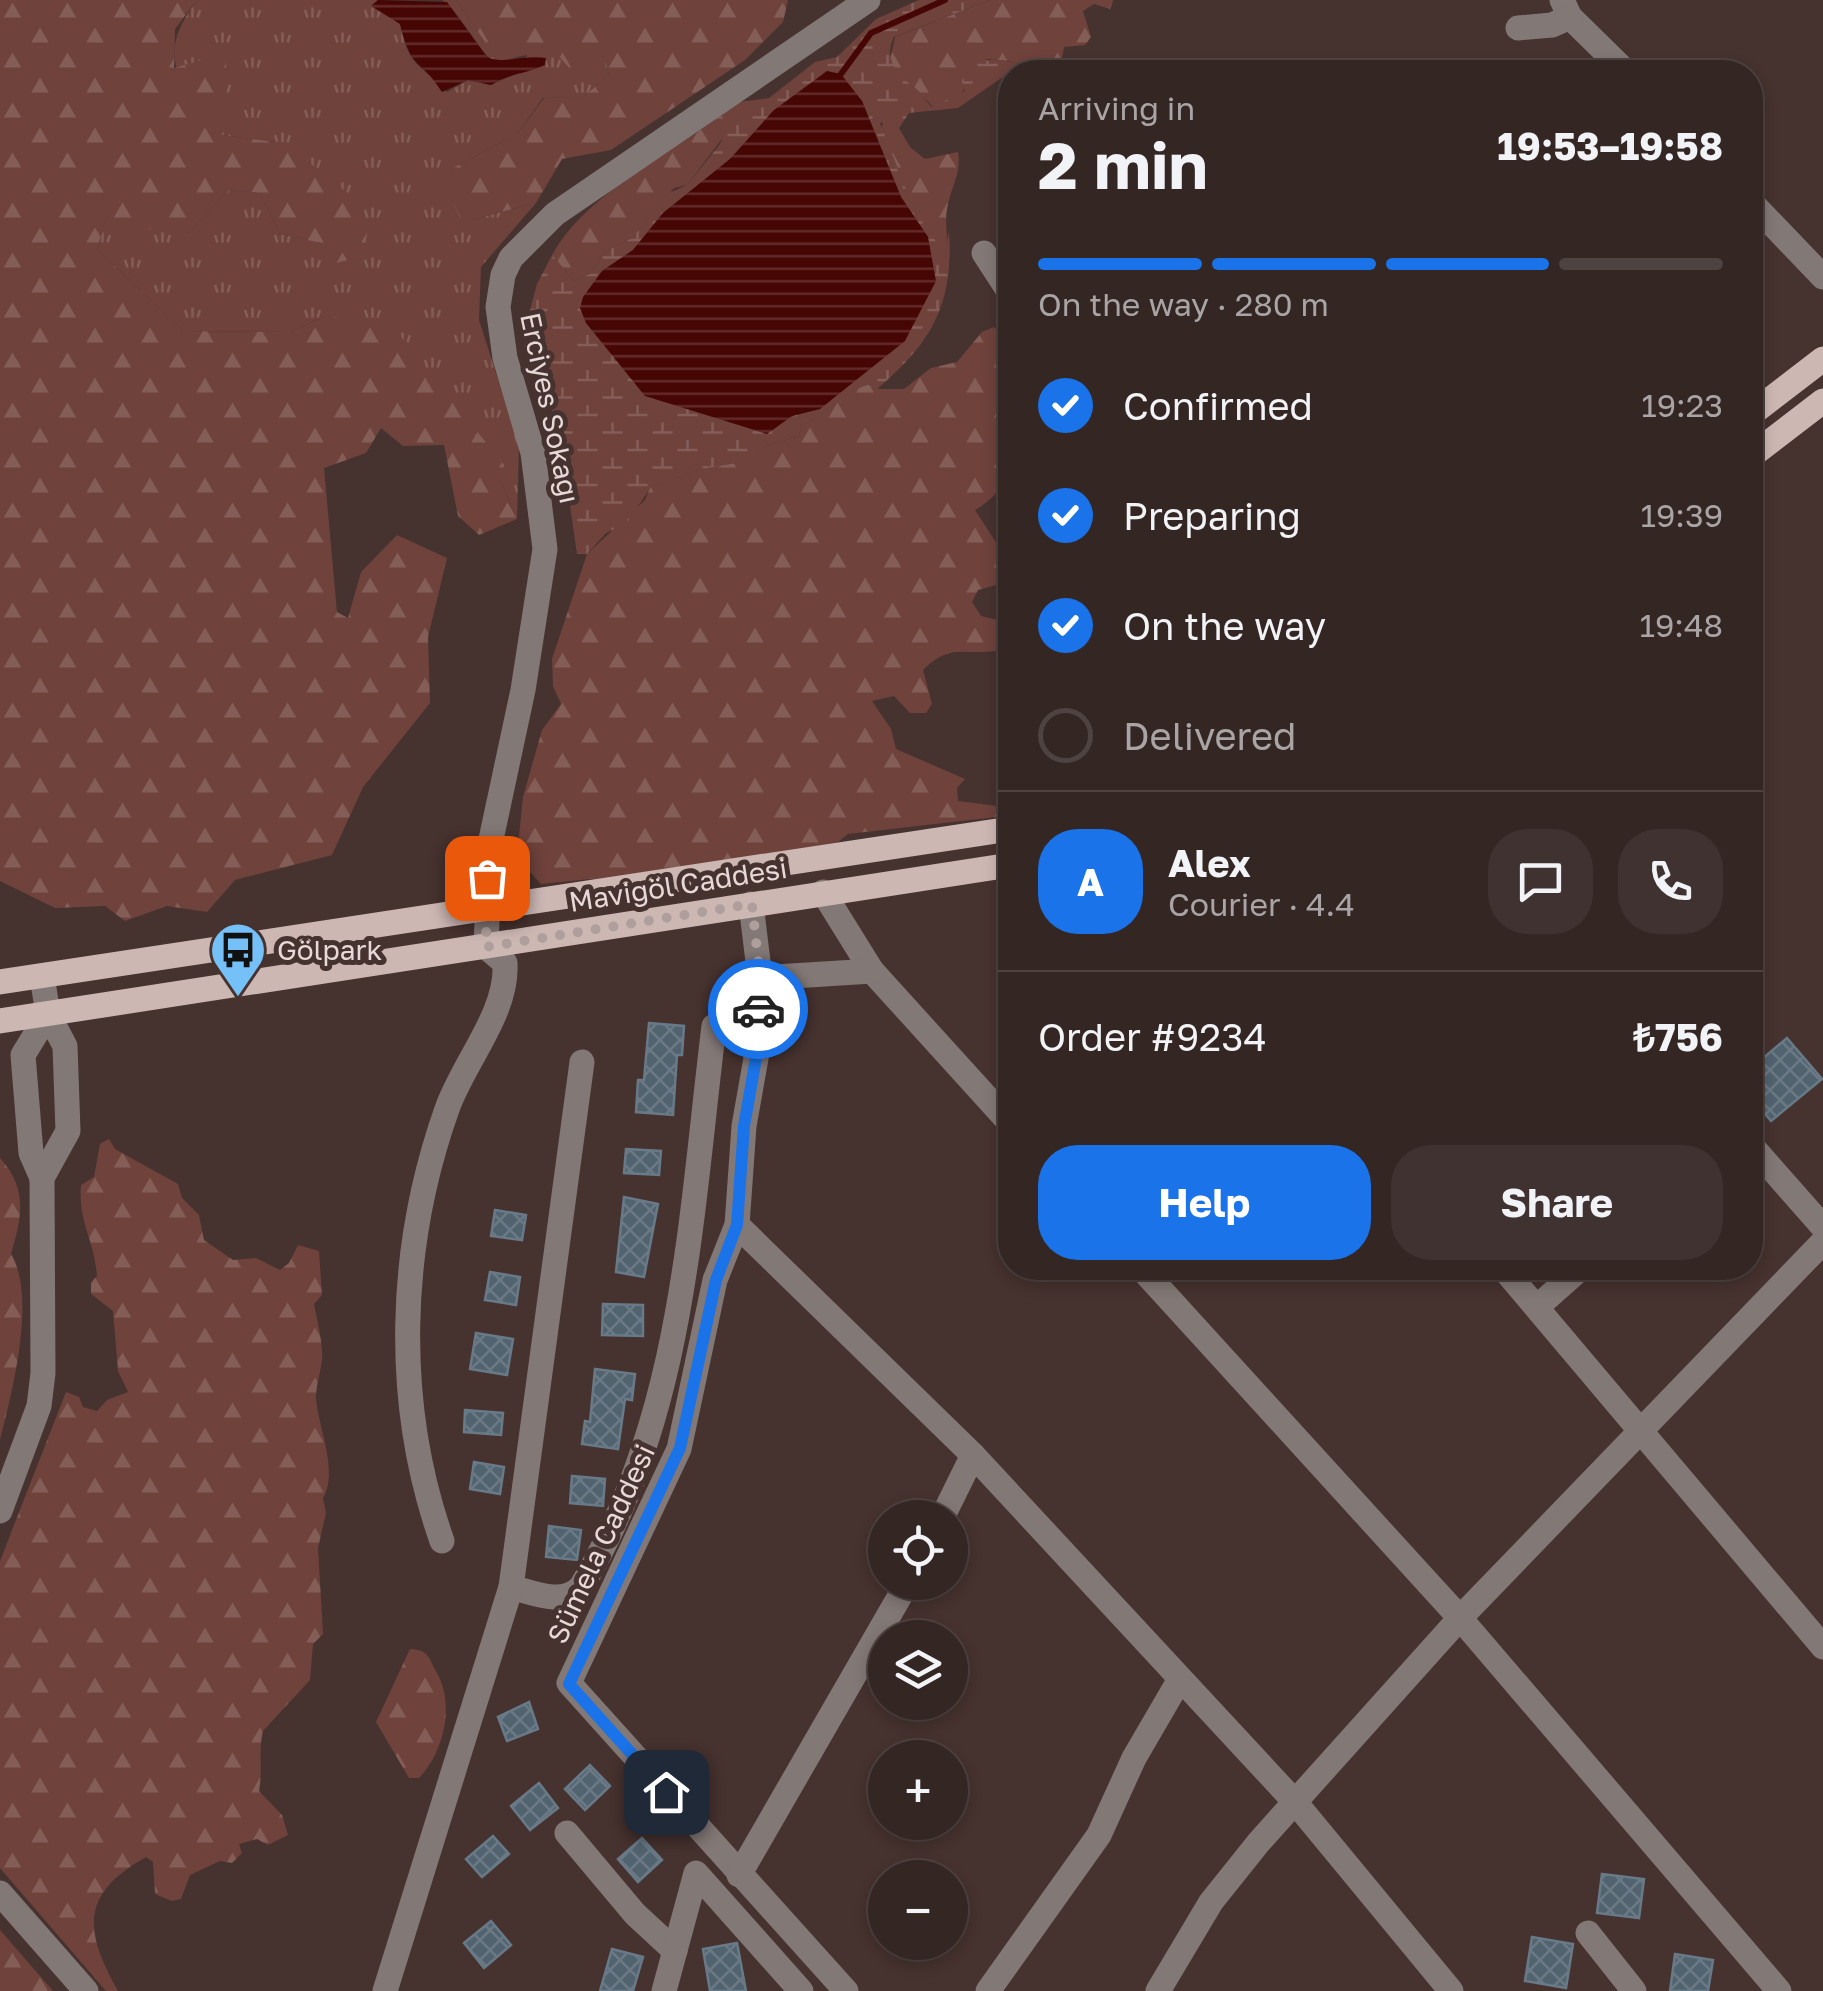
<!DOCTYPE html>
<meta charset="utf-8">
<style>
:root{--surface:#342623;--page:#3f3230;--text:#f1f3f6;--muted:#a9a5a6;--line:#4e4341;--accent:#1a73e8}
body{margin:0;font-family:"Golos Text",sans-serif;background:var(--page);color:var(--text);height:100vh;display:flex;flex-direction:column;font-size:38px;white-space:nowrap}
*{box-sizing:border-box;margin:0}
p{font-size:32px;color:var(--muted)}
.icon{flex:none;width:55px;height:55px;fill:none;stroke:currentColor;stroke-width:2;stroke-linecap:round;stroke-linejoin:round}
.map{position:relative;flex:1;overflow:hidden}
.panel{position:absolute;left:998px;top:60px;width:765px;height:1220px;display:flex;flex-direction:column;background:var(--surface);border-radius:40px;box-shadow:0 5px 15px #0003,0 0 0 2px var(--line)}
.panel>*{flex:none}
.fabs{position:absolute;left:868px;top:1500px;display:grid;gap:20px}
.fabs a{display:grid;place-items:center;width:100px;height:100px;border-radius:50%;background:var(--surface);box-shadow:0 5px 15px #0003,0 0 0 2px var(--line);font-size:50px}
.pin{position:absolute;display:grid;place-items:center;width:85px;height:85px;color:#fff;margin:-42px;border-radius:20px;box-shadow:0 5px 15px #0006}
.courier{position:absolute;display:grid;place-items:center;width:100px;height:100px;margin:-50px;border:8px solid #1a73e8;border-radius:50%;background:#fff;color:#222;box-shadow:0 2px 12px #0007}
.headline em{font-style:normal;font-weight:700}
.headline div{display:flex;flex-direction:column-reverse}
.headline{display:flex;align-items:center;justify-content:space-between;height:170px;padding:0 40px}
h1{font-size:65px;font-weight:700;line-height:75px}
.bar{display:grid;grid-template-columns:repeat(4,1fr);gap:15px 10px;align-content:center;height:120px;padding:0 40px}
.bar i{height:12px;border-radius:8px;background:var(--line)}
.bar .current{background:var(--accent)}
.bar p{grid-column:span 4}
.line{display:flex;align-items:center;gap:25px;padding:0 40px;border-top:2px solid var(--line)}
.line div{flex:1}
.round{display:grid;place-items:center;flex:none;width:105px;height:105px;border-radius:40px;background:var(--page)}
ol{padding:0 40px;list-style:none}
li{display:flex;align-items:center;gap:30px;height:110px}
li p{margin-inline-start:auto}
li .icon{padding:10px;border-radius:50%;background:var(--accent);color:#fff;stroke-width:4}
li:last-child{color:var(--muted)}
li i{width:55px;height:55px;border:5px solid var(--line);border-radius:50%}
.primary-button{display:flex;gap:20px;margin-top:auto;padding:20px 40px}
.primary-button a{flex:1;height:115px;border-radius:40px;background:var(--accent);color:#fff;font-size:40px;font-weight:700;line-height:115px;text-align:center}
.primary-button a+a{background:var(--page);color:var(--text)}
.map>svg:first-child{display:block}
</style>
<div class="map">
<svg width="1823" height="1991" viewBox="0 0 1823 1991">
<defs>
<pattern id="grass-tufts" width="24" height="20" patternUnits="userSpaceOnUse" patternTransform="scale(2.5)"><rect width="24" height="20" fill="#6f423c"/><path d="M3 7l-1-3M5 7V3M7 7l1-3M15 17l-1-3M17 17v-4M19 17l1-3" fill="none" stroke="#845d57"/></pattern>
<pattern id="forest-firs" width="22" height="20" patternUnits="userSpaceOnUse" patternTransform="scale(2.5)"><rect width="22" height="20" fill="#6f423c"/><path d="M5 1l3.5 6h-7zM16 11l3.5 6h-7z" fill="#845d57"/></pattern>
<pattern id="wetland-marsh" width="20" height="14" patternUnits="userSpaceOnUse" patternTransform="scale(2.5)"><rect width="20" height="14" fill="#6f423c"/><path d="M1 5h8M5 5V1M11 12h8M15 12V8" fill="none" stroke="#845d57"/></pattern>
<pattern id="water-rules" width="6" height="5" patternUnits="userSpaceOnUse" patternTransform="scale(2.5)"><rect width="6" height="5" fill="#460604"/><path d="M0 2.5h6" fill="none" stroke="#612a28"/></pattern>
<pattern id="building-cross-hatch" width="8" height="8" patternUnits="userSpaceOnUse" patternTransform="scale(2.5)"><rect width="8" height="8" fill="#526370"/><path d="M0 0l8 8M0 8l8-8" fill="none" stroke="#6b7984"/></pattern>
</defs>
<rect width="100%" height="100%" fill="#46322f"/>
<path fill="url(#grass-tufts)" d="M197,0H378L372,5L400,24C410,70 419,61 447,92L468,80L491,85L523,70L527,55C518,56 504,62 495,61C483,59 459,10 442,0H456L490,48L549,45L606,63L609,75L583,97L543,98L517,134L451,169L463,222L536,203L481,267L479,320L519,445L517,519L502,484L327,315L291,332L183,331L97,249L108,211L188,233L229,190L260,193L280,234L322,243L284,143L221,135C183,82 151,62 197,0Z"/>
<g fill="url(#forest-firs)">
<polygon points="0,0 197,0 175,29 174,68 227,53 222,135 284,143 353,197 367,234 363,256 336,263 321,243 280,234 260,193 229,190 188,233 123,226 108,212 97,249 183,331 291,332 327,315 398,333 504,465 502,484 517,519 479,535 458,516 444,445 403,446 381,428 366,453 324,468 337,612 348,618 361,572 397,535 447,558 428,637 430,703 363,787 332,855 235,880 207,912 167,906 125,921 105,906 55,908 0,881"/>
<polygon points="456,0 788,0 783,22 745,60 611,150 562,159 536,203 463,222 445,189 451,169 517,134 544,98 583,97 609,75 606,63 572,71 549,45 490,49"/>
<polygon points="990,0 1113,0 1113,1 1110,9 1094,4 1083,11 1091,37 1085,45 1064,47 1061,64 1040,72 1009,61 987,59 957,99 933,107 914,87 899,80 890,60 895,37"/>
<path d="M722,119L730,122L728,131L687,185L674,188L632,238L606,251L590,274L574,281L552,255C584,198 654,163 706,126Z"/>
<path d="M883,121H895L910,147L925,159L958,152C962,172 950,190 947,209C944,225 950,242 945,257C928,237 875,142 883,121Z"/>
<path d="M994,327L1010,342V375L996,406L1010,403C1010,447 1018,486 975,510L1001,550L1010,552V581L978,590L972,602L981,616L1010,623V657L999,650C968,657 951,641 923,670L932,704L926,713H910L894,696L872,701L891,729L896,749L965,779L957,788L958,801L1006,807L996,817L848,834L838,842L707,869L631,874L611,883L590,879L541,884L523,864L519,836L523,797L542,730L561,704L553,686L552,659L587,554L645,500L650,487L701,469L749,460L766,446L799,436L802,425C829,415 850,381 880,384L878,389H904L931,368L957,362L982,332Z"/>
<path d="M109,1139L115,1149L178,1184L182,1198L199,1215L204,1240L233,1260L256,1258L280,1270L289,1263L298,1245L319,1251L322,1295L314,1304C317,1321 323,1341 322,1359C321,1371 316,1385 316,1398C318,1427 339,1471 323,1498L326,1513L318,1548L323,1634L313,1644L310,1680L263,1731C258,1750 263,1771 259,1791L282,1815L288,1835L268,1845L257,1839L239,1844L242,1853L232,1863L220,1861L190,1875L181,1899L172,1901L155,1894L153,1862L146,1857C81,1894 83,1929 118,1991H106L0,1868V1561L66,1392L79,1397L83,1407L97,1411L107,1400L128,1392L118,1371L113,1311L91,1294V1282L97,1276C94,1238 78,1223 81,1185L94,1177L100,1144Z"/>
<path d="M0,1158C28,1189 22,1217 11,1254C37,1297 12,1392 0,1440Z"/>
<path d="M410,1649C430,1650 428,1658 437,1673C455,1705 444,1752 419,1778H409L376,1722Z"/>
<polygon points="0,1930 53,1991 0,1991"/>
</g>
<path fill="url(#wetland-marsh)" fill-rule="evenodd" d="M919,0H990L894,37C882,61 900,76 916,89C924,95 925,101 932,107L965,91L962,81C976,48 1014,61 1040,72H1010L958,108L909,113L899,128L895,121L880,123L909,197L945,257L949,231C954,303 932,343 877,389L879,384C850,382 829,415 802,425L799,436L766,446L749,461L701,469L651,487L626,524L606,533L587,554H577L560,438L526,325L537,284L552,255L574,281L590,274L606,251L632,238L669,193L687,185L720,144L730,122L722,120L706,126L739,102L769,98L815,62L837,57L876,19ZM862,101L901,197L928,237L820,409L792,416L766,434L714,414L602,271L633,250L663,213L730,159L774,110Z"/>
<g fill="url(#water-rules)">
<path d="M378,0L447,2L487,57C503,65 526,54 546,58L545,65C526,74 510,73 491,85L468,80L442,92C421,58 412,73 400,24L371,6Z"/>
<polygon points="827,71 841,74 862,101 901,197 928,237 936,281 905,341 820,409 792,416 767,434 645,396 586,323 580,308 583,297 602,271 633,250 663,213 730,159 774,110"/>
</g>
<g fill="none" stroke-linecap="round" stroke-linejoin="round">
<polyline stroke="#460604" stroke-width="6" points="841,74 871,33 945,0"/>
</g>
<g fill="url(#building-cross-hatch)" stroke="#687a88" stroke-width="2.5">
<polygon points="649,1023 684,1026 682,1055 677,1055 673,1115 636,1112 638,1080 644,1080"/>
<polygon points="1787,1038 1822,1079 1771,1121 1750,1096 1750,1069"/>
<polygon points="626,1149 661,1151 659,1175 624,1173"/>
<polygon points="624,1197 658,1204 644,1277 616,1272"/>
<polygon points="495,1210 526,1215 522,1240 491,1236"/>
<polygon points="490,1272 520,1277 516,1305 485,1300"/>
<polygon points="603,1304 643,1305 643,1336 602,1335"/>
<polygon points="476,1333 513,1339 507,1375 470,1369"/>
<polygon points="595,1369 635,1374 632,1400 625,1399 618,1449 582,1444 585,1421 590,1422"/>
<polygon points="465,1410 503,1413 501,1435 464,1432"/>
<polygon points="474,1462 504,1467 500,1494 470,1489"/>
<polygon points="572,1476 605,1479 603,1506 570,1503"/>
<polygon points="549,1526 581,1530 577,1560 546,1557"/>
<polygon points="529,1702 538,1729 507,1741 498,1717"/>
<polygon points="590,1765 610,1786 585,1810 565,1789"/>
<polygon points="539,1783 558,1808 530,1830 511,1806"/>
<polygon points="493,1836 509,1854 482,1877 466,1859"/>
<polygon points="642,1838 662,1860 638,1882 618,1859"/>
<polygon points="1602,1874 1644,1879 1639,1918 1597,1913"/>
<polygon points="491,1921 511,1945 484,1968 464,1943"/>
<polygon points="1532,1937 1573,1944 1566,1988 1525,1981"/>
<polygon points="737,1943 746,1991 710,1991 703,1949"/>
<polygon points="612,1949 643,1957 633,1991 600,1991"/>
<polygon points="1675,1954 1713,1960 1708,1991 1670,1991"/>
</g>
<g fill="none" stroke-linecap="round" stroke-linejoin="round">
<g stroke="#827876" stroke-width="25">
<polyline points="1562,0 1570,17 1626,72"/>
<polyline points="1518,28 1552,25 1570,17"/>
<polyline points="1348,72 1353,72"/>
<polyline points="1750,201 1823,277"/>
<polyline points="984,253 1010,293"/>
<polyline points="823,892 872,971 1010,1123"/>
<polyline points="751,904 760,978 758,1047 744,1126 737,1225 715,1280 679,1449 569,1683 846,1991"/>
<polyline points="42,976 48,1014 65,1046 68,1131 42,1178 31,1153 23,1055 48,1014"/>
<polyline points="760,978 872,971"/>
<polyline points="1750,1144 1823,1227"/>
<polyline points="737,1225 973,1455 1295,1802 1451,1991"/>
<polyline points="1141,1268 1460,1618 1779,1991"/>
<polyline points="1503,1268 1823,1647"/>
<polyline points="1537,1307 1581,1268"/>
<polyline points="0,1511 39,1406 43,1373 42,1178"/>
<polyline points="942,1518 973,1455"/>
<path d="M442,1541C393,1403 398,1247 447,1109C464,1061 508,1013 505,963L486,947L490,844L523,690L545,549L533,453L505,358L498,307L503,275L511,258L555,214L868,0"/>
<path d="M511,1587C534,1593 562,1606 581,1587C684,1415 690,1220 714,1026"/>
<polyline points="567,1833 635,1914 675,1951"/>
<polyline points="739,1875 908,1582"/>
<polyline points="0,1893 86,1991"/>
<polyline points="1588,1933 1634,1991"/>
<polyline points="385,1991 511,1587 582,1062"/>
<polyline points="664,1991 696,1873 801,1991"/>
<polyline points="988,1991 1099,1835 1134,1758 1180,1679"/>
<polyline points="1158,1991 1211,1902 1259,1842 1460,1618 1823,1242"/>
</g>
<g stroke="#ccb7b3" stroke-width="25">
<polyline points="1750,415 1823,359"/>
<polyline points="1750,457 1823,401"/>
<polyline points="0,982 1010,829"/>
<polyline points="0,1021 1010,865"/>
</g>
</g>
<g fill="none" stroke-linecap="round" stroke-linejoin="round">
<polyline stroke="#af9f9c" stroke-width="10" stroke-dasharray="0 18" points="487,878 486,947 752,904 760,978 758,1009"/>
<polyline stroke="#1a73e8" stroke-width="12" points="666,1792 569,1684 680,1448 716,1280 737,1225 744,1126 758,1047 758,1009"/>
</g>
<defs>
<g id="bus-pin" transform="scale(2.875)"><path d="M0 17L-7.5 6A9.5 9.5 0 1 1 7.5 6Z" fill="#75c0f6" stroke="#46322f"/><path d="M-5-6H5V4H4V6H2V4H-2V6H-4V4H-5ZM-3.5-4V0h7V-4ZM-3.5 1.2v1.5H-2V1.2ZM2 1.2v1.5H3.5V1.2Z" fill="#111"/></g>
</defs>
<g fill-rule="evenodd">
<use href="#bus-pin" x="238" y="950"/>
</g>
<g text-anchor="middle" stroke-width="10" stroke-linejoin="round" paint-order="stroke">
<g font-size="28" fill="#e7d9d7" stroke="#46322f">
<text transform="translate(550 408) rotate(78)" y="10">Erciyes Sokağı</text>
<text transform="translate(678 885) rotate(-9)" y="10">Mavigöl Caddesi</text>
<text transform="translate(601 1544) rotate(-65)" y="10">Sümela Caddesi</text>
</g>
<g font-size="28" fill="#e7d9d7" stroke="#46322f" text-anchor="start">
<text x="277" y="960">Gölpark</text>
</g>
</g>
</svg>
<div class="fabs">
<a><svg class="icon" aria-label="locate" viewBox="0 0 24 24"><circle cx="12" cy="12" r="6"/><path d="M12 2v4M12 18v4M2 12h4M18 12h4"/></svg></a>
<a><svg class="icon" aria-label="layers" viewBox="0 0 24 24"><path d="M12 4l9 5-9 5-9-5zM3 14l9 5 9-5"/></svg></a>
<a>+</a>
<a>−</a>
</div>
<div class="pin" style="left:487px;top:878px;background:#ea580c"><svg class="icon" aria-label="bag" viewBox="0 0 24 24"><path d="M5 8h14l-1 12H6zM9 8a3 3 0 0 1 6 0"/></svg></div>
<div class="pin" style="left:666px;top:1792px;background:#1f2937"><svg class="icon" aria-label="home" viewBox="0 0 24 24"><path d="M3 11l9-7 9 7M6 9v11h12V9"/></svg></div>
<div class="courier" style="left:758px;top:1009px"><svg class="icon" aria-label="car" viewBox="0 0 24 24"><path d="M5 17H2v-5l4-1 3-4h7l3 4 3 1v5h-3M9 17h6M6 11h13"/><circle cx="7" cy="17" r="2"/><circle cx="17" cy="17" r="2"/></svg></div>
<section class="panel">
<div class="headline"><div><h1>2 min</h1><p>Arriving in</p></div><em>19:53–19:58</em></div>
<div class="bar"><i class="current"></i><i class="current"></i><i class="current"></i><i></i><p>On the way · 280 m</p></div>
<ol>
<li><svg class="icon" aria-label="check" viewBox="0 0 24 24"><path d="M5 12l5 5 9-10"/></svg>Confirmed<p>19:23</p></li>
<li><svg class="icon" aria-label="check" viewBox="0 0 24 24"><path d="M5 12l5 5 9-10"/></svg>Preparing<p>19:39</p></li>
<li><svg class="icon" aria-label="check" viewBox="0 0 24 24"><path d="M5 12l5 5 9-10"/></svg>On the way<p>19:48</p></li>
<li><i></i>Delivered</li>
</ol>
<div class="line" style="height:180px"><b class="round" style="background:var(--accent);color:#fff">A</b><div><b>Alex</b><p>Courier · 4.4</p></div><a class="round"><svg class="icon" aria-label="chat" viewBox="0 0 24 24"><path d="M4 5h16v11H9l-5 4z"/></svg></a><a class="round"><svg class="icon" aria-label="phone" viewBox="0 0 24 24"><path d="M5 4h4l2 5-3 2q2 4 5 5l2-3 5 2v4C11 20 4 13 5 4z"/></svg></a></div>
<div class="line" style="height:130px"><div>Order #9234</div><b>₺756</b></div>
<div class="primary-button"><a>Help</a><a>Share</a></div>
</section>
</div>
